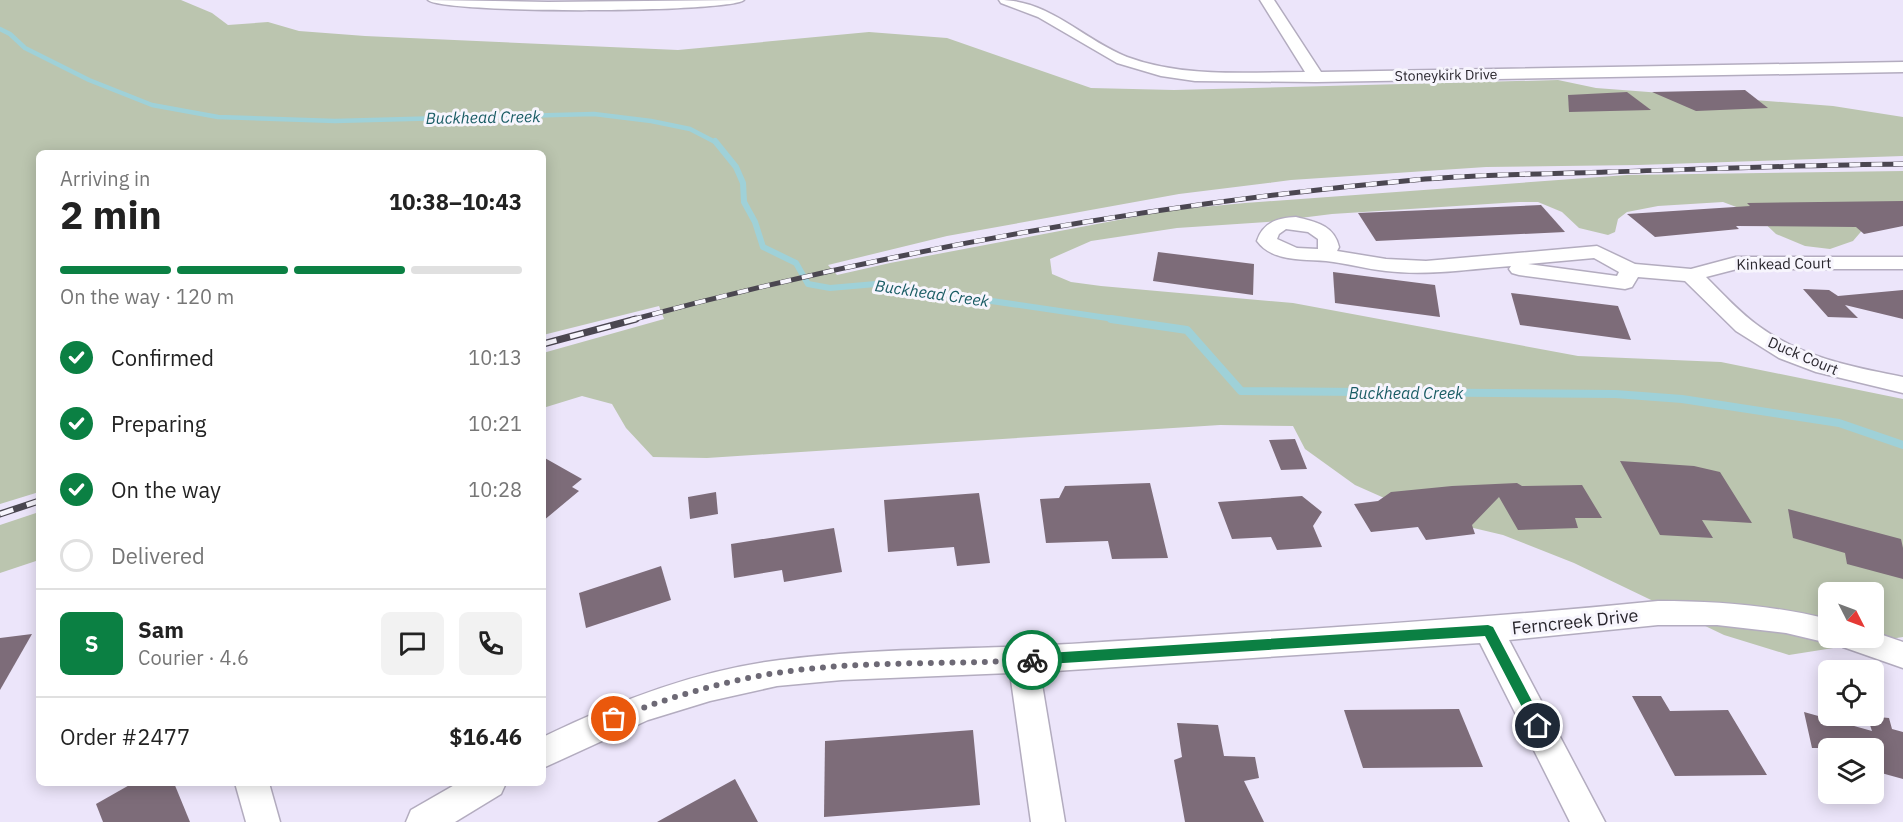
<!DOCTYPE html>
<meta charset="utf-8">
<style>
:root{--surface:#fff;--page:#f2f2f2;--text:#222;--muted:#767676;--line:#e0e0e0;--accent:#0b8043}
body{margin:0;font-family:"IBM Plex Sans",sans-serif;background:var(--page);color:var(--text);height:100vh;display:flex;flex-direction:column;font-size:22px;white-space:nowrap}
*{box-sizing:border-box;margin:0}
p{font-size:20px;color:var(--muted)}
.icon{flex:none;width:33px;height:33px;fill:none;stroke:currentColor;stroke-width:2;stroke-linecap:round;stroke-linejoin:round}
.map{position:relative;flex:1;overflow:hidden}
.drawer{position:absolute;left:36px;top:150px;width:510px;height:636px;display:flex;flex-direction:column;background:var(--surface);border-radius:9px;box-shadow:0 3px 15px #0003}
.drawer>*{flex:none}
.needle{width:39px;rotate:132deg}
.fabs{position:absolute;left:1818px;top:582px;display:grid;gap:12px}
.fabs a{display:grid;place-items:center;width:66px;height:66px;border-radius:9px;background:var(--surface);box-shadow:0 3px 15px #0003;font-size:30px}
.pin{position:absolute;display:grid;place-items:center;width:51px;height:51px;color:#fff;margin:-26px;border:3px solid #fff;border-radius:50%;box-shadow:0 2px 6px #0007}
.courier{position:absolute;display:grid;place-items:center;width:60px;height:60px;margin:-30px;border:4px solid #0b8043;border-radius:50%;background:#fff;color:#222;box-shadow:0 2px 8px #0007}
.head em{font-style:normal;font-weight:700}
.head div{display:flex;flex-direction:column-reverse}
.head{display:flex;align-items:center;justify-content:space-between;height:102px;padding:0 24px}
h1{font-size:39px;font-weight:700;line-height:45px}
.bar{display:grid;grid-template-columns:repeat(4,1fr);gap:9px 6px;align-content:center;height:72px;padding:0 24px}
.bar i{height:8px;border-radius:4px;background:var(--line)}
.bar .on{background:var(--accent)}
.bar p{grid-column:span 4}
.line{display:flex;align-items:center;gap:15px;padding:0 24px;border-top:2px solid var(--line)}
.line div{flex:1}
.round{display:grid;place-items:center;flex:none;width:63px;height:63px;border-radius:9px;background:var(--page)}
ol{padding:0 24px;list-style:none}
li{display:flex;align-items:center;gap:18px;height:66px}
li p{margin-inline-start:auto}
li .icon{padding:6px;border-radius:50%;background:var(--accent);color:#fff;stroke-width:4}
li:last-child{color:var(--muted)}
li i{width:33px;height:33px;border:3px solid var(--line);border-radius:50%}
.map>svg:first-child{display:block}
</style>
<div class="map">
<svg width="1903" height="822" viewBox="0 0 1903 822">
<rect width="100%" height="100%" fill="#ece5fa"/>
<g fill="#bbc5af" fill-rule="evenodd">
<path d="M0,0H181L212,13L228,25L268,22L299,31L365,36L678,50L869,32L947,38L1091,88L1174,90L1558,80L1596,88L1833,106L1903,117V156L1638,165L1486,167L1291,180L1179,194L947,236L828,265L837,275L890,263L1171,210L1245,203L1627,175L1903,171V206L1865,227L1853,241L1830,249L1805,246L1776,234L1755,214L1723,202L1658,206L1627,212L1618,219L1615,232L1608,235L1579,228L1562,212L1538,202H1519L1332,214L1267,222L1177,228L1091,241L1050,259L1052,274L1071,282L1101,286L1293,303L1578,356L1721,362L1903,399V637L1789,655L1724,635L1574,563L1503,535L1427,517L1355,485L1305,449L1293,426L1220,425L707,458L653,457L626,428L612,404L582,396L543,408V353L664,319L659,306L543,335V153H39V492L0,504ZM1828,592H1874V638H1828Z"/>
<polygon points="39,512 39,560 0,573 0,525"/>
</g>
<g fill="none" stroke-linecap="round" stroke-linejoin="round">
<polyline stroke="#9fd1d8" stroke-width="4.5" points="0,29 10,34 25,48 89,80 152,105 218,117 335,121 594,114 651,121 690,129 717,143"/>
<polyline stroke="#9fd1d8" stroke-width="6" points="715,141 736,167 743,183 744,202 755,222 763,247 796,263 808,284 830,288 876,284 1121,320"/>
<polyline stroke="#9fd1d8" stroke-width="8" points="1111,319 1187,330 1241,391 1615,394 1682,399 1839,423 1903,445"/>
</g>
<g fill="#7d6c79">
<polygon points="1745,90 1768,108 1696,111 1652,92"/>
<polygon points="1627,92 1651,110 1569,112 1568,95"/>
<polygon points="1903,201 1903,226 1864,234 1856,227 1736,226 1739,229 1655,237 1627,214 1750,206 1747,203"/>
<polygon points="1541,205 1565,232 1376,241 1358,213"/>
<polygon points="1158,252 1254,264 1253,295 1153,281"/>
<polygon points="1333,272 1435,285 1440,317 1335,303"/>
<polygon points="1803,289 1829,290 1838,296 1903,290 1903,319 1845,305 1858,318 1828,317"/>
<polygon points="1511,293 1618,306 1631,340 1520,325"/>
<polygon points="1295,439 1307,469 1281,470 1269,440"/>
<polygon points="543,457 582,479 572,487 579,491 543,521"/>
<polygon points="1620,461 1694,466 1720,472 1752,523 1702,520 1713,538 1660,535"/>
<polygon points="1150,483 1168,558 1112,559 1108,541 1046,543 1040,499 1059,498 1065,486"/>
<polygon points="1517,483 1522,486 1582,485 1602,518 1575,518 1578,528 1518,530 1499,497 1472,525 1475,534 1426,540 1418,527 1371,532 1354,504 1378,501 1391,492 1452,486"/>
<polygon points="716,492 718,514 690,519 688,497"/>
<polygon points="979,493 990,563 957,566 954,547 888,552 884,500"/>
<polygon points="1302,496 1322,512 1313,526 1322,547 1277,550 1271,537 1232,539 1218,502"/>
<polygon points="1788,509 1901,539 1903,548 1903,579 1847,564 1845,553 1793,538"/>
<polygon points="834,528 842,572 784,582 782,570 734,578 731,544"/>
<polygon points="661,566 671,600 586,628 579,593"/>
<polygon points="32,634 0,690 0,638"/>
<polygon points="1632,696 1661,696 1670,711 1728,710 1767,775 1675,776"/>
<polygon points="1459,709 1483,767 1363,768 1344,710"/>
<polygon points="1804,712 1872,731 1867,716 1889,718 1892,729 1903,732 1903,779 1874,771 1874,748 1812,748"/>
<polygon points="1177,723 1218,725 1224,756 1255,757 1259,778 1244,781 1264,822 1185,822 1174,760 1182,757"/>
<polygon points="973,730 980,805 824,817 825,741"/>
<polygon points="735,779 758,822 657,822"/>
<polygon points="133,783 174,783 190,822 103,822 96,804"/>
</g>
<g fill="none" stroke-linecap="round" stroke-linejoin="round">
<g stroke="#b3acbf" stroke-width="3">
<g id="minor">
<path d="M428,0L548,2L744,0C731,13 442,14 428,0Z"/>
<path d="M999,0C1050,0 1082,39 1127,57C1183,78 1247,72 1305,72L1260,0H1274L1321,72L1903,62V72L1316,82L1195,81L1161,76L1117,63L1038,17L1001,3Z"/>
<path d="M1296,217C1316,222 1334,225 1339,247L1337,251L1386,259L1426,261L1597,246L1635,264L1691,269L1736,257H1903V269H1737L1706,277C1723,294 1740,313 1760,327C1803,358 1853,367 1903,377V393L1816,372L1779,358L1736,331L1685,281L1638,277L1632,287L1625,289L1519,275L1512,273L1509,269L1511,266C1470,269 1427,276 1386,271C1366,269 1346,263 1326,261C1304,259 1272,262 1257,241C1263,222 1278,218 1296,217ZM1286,229L1308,232L1318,239V249L1297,248L1277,239L1279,234ZM1594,258L1619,272L1617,276L1528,264Z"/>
<path d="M1658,601C1716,601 1771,605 1828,619V638H1874V632L1903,642V668L1843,647L1839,639L1828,643L1786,633L1717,625H1658L1509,640L1605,822H1570L1480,643L1040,672L1065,822H1031L1010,673L842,680L777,686L710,701L648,720L543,768V737C617,701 697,670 780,660C881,647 984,650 1086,643C1277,631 1468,620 1658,601Z"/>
<polygon points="235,783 269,783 280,822 246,822"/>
<polygon points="458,783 506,783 501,794 455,822 406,822 411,810"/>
</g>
</g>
<use href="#minor" fill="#fff" fill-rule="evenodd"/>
<g stroke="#4b4751" stroke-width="5">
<path id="rail-far1" d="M631,320C891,250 1157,203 1425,179C1485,174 1546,174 1606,172C1705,169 1804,165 1903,164"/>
</g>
<g stroke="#4b4751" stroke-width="7">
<g id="rail">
<polyline points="543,344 636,319"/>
<polyline points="0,514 39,501"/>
</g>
</g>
<use href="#rail-far1" stroke="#f7f5fd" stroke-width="4" stroke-dasharray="11" stroke-linecap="butt"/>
<use href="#rail" stroke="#f7f5fd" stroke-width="4.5" stroke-dasharray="14" stroke-linecap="butt"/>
</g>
<polygon fill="#0b8043" points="1488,625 1493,627 1543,722 1545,726 1543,730 1534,730 1485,636 1032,665 1026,660 1032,654"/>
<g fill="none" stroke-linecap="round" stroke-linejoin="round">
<path stroke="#6d6975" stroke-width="6" stroke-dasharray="0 10.8" d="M614,719C666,698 720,682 776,673C860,660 947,665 1032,660"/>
</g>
<g text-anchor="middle" stroke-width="6" stroke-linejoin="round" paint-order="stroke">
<g font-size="14" fill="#29262d" stroke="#f7f5fd">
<text transform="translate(1446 75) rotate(-1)" y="5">Stoneykirk Drive</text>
</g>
<g font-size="15" fill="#29262d" stroke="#f7f5fd">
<text transform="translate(1784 264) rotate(-1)" y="5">Kinkead Court</text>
<text transform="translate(1803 356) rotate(23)" y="5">Duck Court</text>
</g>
<g font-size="16" font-style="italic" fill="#195c64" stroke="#f7f5fd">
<text transform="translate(483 117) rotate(-1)" y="6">Buckhead Creek</text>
<text transform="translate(932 293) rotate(8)" y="6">Buckhead Creek</text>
<text x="1406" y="399">Buckhead Creek</text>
</g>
<g font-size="18" fill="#29262d" stroke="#f7f5fd">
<text transform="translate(1575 622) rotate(-6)" y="6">Ferncreek Drive</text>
</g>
</g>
</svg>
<div class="fabs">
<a><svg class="needle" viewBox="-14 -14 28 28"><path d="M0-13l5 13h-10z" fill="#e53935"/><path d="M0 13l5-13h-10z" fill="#767676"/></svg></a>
<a><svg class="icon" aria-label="locate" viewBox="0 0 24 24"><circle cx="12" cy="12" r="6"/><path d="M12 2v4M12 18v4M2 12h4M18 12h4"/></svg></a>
<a><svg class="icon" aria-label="layers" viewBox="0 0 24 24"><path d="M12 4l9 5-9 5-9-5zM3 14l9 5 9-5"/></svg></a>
</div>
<div class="pin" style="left:614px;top:719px;background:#ea580c"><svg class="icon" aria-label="bag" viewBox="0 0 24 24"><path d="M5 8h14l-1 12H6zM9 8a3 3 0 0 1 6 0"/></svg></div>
<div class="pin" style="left:1538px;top:726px;background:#1f2937"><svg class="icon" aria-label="home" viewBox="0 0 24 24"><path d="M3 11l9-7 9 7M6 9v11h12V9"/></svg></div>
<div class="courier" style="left:1032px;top:660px"><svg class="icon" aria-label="bike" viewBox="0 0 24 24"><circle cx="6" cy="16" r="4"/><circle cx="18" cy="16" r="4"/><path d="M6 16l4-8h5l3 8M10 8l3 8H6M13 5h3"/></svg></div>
<section class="drawer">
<div class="head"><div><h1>2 min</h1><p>Arriving in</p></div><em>10:38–10:43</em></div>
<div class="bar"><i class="on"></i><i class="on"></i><i class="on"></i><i></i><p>On the way · 120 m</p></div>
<ol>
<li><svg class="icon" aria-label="check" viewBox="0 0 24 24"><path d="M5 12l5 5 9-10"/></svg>Confirmed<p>10:13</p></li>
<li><svg class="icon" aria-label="check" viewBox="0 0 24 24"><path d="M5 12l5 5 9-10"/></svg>Preparing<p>10:21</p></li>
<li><svg class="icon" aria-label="check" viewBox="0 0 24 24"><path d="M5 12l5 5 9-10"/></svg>On the way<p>10:28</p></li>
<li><i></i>Delivered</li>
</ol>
<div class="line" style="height:108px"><b class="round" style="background:var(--accent);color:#fff">S</b><div><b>Sam</b><p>Courier · 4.6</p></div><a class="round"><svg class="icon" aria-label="chat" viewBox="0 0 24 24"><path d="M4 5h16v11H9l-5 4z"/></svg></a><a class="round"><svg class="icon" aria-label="phone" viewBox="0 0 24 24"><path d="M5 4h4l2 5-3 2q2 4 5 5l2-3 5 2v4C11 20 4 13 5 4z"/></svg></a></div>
<div class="line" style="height:78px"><div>Order #2477</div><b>$16.46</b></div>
</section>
</div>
